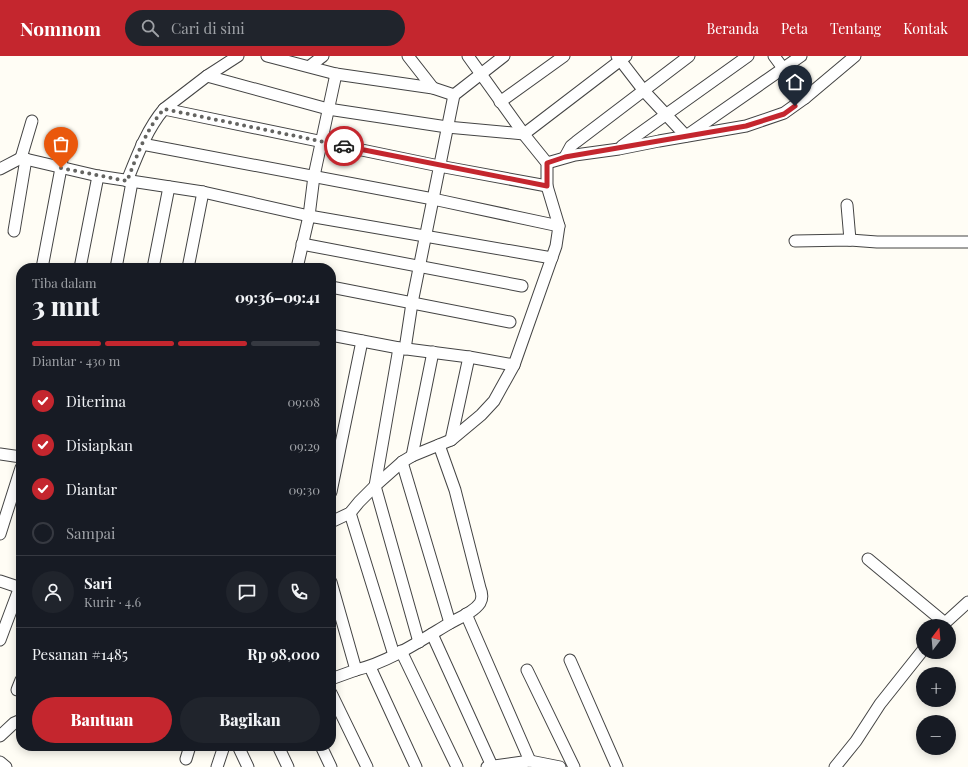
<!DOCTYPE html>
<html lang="id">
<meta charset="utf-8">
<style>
:root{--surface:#171b24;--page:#20242c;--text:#f1f3f6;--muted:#9ea1a6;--line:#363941;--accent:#c4262e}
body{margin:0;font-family:"Playfair Display",serif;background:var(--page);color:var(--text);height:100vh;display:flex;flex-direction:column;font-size:15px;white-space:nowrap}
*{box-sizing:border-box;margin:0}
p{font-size:13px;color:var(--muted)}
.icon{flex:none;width:22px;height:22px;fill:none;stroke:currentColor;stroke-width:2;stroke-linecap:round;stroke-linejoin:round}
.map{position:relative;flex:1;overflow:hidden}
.details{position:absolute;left:16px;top:207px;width:320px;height:488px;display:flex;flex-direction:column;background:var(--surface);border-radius:16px;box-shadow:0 2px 10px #0003}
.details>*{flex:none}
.needle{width:26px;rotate:16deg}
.tools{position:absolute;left:916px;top:563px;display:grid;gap:8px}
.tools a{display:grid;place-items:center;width:40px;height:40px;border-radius:50%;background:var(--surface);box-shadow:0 2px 10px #0003;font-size:20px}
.pin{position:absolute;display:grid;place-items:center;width:34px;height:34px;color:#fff;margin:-41px -17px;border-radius:50% 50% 50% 0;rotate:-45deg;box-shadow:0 0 4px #0007}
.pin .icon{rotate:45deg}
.courier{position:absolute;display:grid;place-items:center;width:40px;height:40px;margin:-20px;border:3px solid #c4262e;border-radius:50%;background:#fff;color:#222;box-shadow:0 1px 5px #0007}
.overview em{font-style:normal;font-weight:800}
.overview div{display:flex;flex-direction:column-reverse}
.overview{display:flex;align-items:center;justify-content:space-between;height:68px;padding:0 16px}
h1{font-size:26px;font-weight:800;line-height:30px}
.bar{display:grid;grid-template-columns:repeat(4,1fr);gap:6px 4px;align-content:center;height:48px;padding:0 16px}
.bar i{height:5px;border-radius:3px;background:var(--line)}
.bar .active{background:var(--accent)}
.bar p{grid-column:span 4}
.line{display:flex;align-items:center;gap:10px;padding:0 16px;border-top:1px solid var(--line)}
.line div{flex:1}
.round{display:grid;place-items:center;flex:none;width:42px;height:42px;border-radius:21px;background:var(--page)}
ol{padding:0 16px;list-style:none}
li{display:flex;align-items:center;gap:12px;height:44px}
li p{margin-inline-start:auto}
li .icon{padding:4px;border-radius:50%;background:var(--accent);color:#fff;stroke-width:4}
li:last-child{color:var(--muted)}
li i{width:22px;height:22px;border:2px solid var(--line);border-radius:50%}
.cta{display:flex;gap:8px;margin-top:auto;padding:8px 16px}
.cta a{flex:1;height:46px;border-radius:24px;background:var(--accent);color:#fff;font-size:16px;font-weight:800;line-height:46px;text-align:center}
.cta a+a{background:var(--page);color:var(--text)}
header{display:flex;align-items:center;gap:24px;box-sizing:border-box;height:56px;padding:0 20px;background:var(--accent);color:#fff}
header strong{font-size:19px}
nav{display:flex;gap:22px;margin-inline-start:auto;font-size:14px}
.search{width:280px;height:36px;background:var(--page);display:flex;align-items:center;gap:10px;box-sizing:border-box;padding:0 14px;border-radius:22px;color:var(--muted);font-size:15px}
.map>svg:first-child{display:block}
</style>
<header>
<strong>Nomnom</strong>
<div class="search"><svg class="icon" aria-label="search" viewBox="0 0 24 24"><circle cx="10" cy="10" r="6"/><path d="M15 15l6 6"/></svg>Cari di sini</div>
<nav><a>Beranda</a><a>Peta</a><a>Tentang</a><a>Kontak</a></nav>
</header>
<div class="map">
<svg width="968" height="711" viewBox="0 0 968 711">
<rect width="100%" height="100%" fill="#fffdf5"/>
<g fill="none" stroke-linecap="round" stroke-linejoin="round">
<g stroke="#444" stroke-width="13">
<g id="minor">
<polyline points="267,0 336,18 433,32 454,39"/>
<polyline points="408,0 433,32"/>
<polyline points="617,0 644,35 686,80 801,0"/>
<polyline points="310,10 323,0"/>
<polyline points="207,20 328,53 447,71 524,78 626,0"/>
<polyline points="805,42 855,0"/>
<polyline points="500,46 564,0"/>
<polyline points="164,53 207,20 238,0"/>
<polyline points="142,88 433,143 559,170"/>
<polyline points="622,90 748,0"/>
<polyline points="565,101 571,90 576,86 689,0"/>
<polyline points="21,102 32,65"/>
<polyline points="547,107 575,99 619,93 659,85 746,70 784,57 805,42 774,0"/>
<polyline points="0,113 21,102 98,120 203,136 309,160 314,120 336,18"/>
<path d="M127,125C137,100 147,73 164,53L439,110L547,130"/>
<polyline points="847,149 850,184"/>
<polyline points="14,175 26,103"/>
<polyline points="795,185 850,184 877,186 968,186"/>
<polyline points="302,188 522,230"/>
<polyline points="42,212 61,112 64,84"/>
<polyline points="80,212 98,120"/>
<polyline points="116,212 132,126"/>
<polyline points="153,212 169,131"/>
<polyline points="188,212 203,136"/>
<polyline points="297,212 309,160 552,202"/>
<polyline points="331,231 510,266"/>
<polyline points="331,279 399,292 469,301 514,309"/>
<polyline points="399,292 375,430 419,586"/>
<polyline points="405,293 412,247 454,39 504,0"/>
<polyline points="451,384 469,301"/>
<polyline points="0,398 21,401"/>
<polyline points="412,400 433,296"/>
<polyline points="402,406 450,567"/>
<polyline points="331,436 362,285"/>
<polyline points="350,457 394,599"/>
<polyline points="331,466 350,457 359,446 375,430 402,406 412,400 451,384 481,359 494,345 514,309 556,190 559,170 547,130 547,107 526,81 468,0"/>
<polyline points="0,478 21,412"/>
<polyline points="868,503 945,567 968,546"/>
<polyline points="0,525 21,532"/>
<polyline points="331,526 356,614 331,623"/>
<polyline points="466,558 530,705"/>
<polyline points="432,578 492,710"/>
<polyline points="0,584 21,528"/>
<polyline points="401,595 457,711"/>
<polyline points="570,604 617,711"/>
<polyline points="370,611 416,711"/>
<path d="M356,614C389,606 420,585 450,567C459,562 474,556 480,547C483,542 482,537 480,532L455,434L439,389"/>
<polyline points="527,614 574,711"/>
<polyline points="17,634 21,624"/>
<polyline points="331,637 367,711"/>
<polyline points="0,680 14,667 21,664"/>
<polyline points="238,690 248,711"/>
<polyline points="278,690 288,711"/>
<polyline points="321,690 331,711"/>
<polyline points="186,703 190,690"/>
<polyline points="0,706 6,711"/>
<polyline points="217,711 224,690"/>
<polyline points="487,711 530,705 560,711"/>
<polyline points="835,711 856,685 880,648 923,594"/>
</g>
</g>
<use href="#minor" stroke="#fff" stroke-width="11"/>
</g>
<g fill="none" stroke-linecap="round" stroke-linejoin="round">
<path stroke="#646461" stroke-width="4" stroke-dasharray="0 7.2" d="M61,112L127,125C137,100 146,73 164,53L344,90"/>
<polyline stroke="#c4262e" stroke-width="5" points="344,90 547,130 547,107 565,101 746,70 784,58 795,50"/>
</g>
</svg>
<div class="tools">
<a><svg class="needle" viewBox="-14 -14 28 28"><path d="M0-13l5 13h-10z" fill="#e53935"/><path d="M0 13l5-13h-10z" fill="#9ea1a6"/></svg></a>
<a>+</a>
<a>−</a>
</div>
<div class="pin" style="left:61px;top:112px;background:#ea580c"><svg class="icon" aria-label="bag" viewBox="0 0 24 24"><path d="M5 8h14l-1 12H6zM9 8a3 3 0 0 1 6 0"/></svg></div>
<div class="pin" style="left:795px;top:50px;background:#1f2937"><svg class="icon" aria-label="home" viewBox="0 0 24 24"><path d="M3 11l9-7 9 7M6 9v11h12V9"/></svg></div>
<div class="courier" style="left:344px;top:90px"><svg class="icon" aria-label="car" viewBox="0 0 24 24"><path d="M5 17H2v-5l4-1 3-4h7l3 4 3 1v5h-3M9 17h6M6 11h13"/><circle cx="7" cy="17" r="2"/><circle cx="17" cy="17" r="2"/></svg></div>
<section class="details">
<div class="overview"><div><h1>3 mnt</h1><p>Tiba dalam</p></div><em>09:36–09:41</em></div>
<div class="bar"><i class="active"></i><i class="active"></i><i class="active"></i><i></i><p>Diantar · 430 m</p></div>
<ol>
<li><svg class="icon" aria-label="check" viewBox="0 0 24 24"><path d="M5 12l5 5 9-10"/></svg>Diterima<p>09:08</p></li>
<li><svg class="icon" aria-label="check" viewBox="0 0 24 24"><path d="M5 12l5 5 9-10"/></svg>Disiapkan<p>09:29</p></li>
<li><svg class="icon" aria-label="check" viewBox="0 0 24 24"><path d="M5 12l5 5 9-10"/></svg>Diantar<p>09:30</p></li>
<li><i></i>Sampai</li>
</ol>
<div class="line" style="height:72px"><a class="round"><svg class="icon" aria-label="person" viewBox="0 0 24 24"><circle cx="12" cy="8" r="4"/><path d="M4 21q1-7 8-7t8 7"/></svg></a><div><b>Sari</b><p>Kurir · 4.6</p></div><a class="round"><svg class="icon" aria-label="chat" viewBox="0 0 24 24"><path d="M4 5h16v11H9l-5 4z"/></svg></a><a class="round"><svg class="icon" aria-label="phone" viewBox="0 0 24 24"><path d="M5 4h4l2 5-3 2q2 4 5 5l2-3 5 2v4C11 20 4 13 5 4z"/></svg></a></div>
<div class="line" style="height:52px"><div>Pesanan #1485</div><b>Rp 98,000</b></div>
<div class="cta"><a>Bantuan</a><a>Bagikan</a></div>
</section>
</div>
